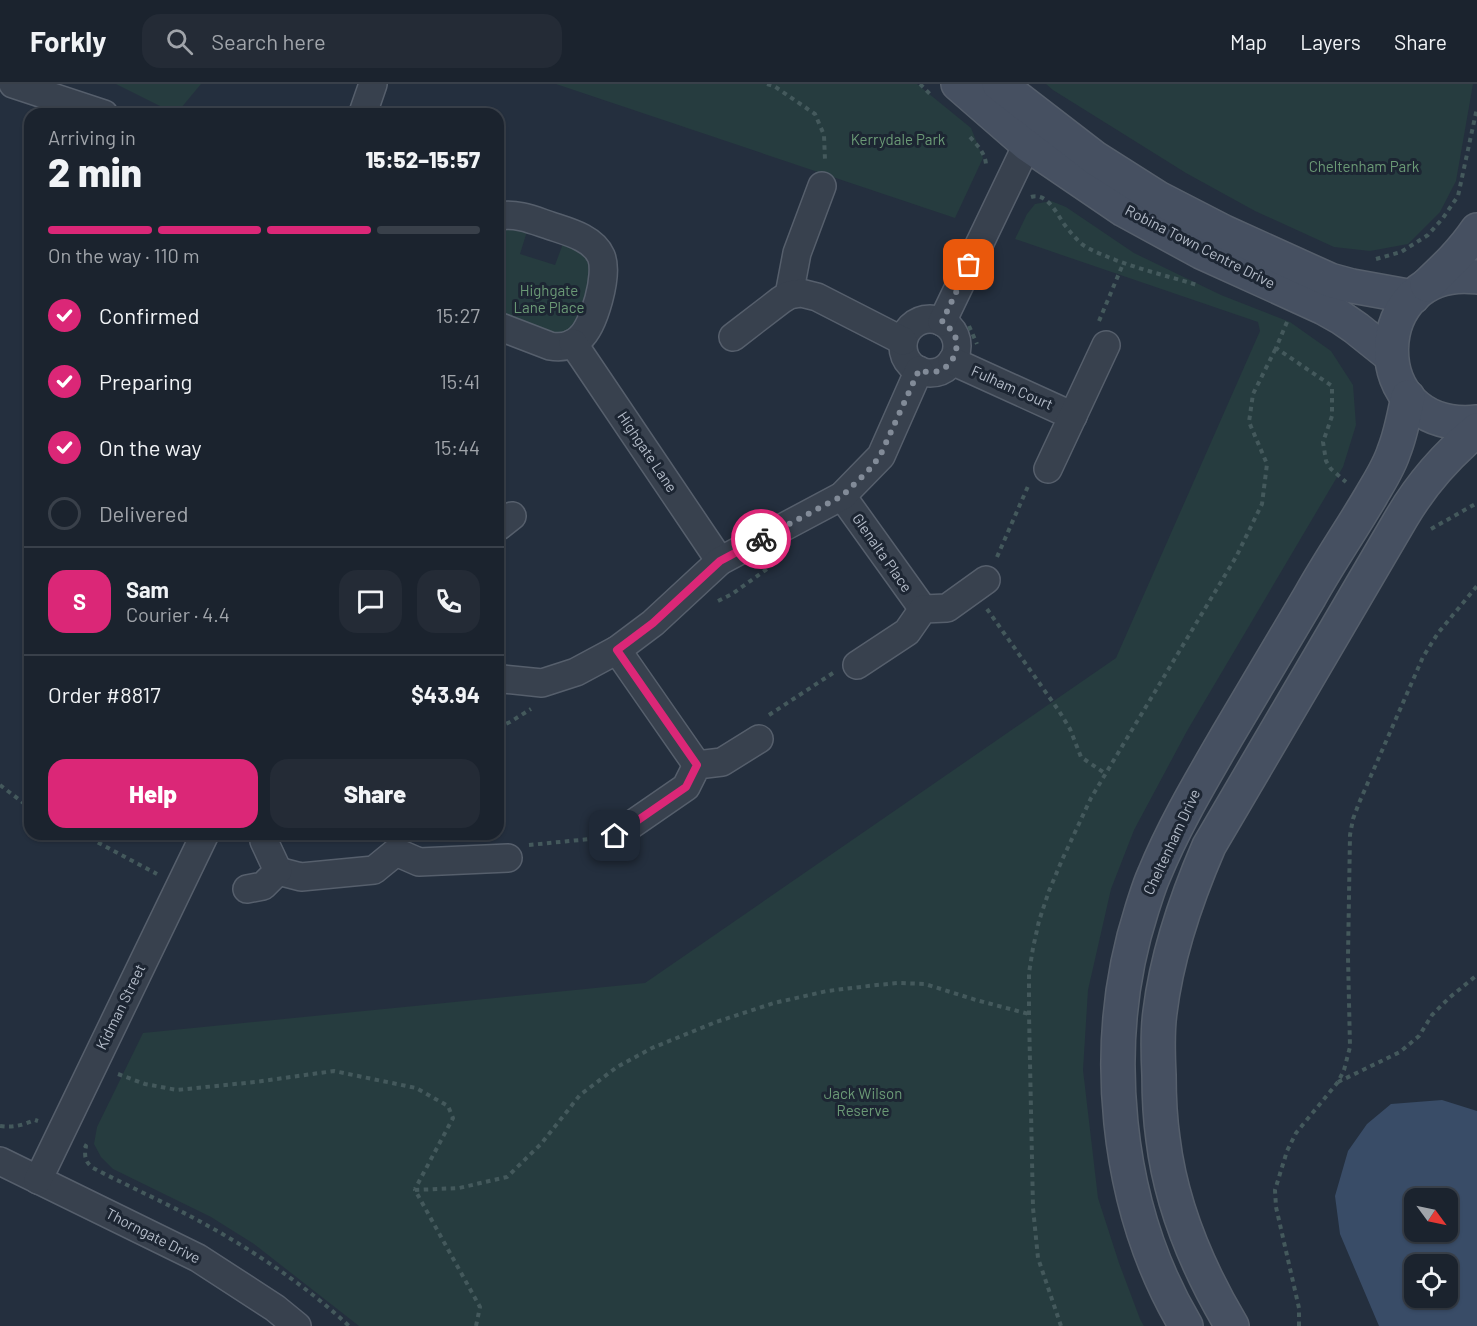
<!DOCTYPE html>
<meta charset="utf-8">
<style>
:root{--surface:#1b232e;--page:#242b36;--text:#f1f3f6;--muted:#a0a4aa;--line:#39404a;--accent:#db2777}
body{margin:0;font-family:Barlow,sans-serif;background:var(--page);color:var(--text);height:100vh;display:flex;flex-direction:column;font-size:22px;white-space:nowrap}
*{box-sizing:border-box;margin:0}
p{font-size:20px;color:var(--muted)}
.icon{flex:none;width:33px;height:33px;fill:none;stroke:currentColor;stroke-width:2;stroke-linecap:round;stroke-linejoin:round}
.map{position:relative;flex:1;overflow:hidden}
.sheet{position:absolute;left:24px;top:24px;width:480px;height:732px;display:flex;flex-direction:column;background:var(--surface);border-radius:18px;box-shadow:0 2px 4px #0004,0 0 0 2px var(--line)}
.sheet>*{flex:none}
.needle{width:39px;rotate:123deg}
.controls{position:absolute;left:1404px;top:1104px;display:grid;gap:12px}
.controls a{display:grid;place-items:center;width:54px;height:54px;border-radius:12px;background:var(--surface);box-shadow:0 2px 4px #0004,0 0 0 2px var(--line);font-size:30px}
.pin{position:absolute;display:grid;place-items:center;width:51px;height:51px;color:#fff;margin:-26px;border-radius:12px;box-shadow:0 3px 9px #0006}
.courier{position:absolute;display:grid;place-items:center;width:60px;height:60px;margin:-30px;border:4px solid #db2777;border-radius:50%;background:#fff;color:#222;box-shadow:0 2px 8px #0007}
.headline em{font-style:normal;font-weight:800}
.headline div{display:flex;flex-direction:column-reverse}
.headline{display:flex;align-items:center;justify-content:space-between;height:102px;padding:0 24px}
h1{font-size:39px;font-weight:800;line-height:45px}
.bar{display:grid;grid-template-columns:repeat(4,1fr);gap:9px 6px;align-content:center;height:72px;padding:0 24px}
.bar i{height:8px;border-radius:4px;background:var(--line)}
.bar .active{background:var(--accent)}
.bar p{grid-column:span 4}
.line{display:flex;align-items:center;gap:15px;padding:0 24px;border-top:2px solid var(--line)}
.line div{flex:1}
.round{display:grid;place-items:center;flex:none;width:63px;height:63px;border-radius:18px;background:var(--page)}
ol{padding:0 24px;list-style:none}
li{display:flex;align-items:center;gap:18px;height:66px}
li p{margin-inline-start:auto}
li .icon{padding:6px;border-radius:50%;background:var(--accent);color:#fff;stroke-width:4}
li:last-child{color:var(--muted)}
li i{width:33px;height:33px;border:3px solid var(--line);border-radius:50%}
.primary-button{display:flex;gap:12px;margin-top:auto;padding:12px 24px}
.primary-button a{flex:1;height:69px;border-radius:18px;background:var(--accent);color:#fff;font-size:24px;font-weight:800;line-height:69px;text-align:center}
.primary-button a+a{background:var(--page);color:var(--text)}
header{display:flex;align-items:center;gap:36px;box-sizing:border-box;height:84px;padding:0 30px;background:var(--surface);border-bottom:2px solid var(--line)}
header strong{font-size:28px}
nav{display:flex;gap:33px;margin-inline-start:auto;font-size:21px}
.search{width:420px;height:54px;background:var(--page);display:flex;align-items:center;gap:15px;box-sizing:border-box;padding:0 21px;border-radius:18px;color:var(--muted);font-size:22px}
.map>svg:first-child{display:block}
</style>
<header>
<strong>Forkly</strong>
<div class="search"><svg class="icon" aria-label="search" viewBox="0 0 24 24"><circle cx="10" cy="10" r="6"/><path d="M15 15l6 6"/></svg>Search here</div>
<nav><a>Map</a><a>Layers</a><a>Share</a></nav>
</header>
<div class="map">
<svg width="1477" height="1242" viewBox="0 0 1477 1242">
<rect width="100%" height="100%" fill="#242f3e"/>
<g fill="#263c3f">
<polygon points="116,0 201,0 176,30"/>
<polygon points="556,0 917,0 971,44 983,74 955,134"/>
<polygon points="1046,0 1473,0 1456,97 1440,128 1408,160 1370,167 1334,163 1255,127 1186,89 1053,6"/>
<polygon points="1051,117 1066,123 1134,169 1221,211 1290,238 1331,267 1353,301 1356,341 1343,383 1187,647 1134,746 1111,805 1088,906 1083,986 1098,1114 1119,1179 1140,1235 1144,1242 359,1242 254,1160 211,1133 113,1085 101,1073 94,1060 97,1043 143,949 645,899 1116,574 1260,247 1258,238 1015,155 1027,130 1035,120"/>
<polygon points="498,142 528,144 520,170 555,181 564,157 583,165 594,185 577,243 559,254 498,230"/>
</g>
<path fill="#394c67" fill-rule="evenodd" d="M1442,1016L1477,1027V1242H1379L1340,1150L1335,1112L1348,1067L1367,1040L1391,1020ZM1414,1114H1448V1148H1414ZM1414,1180H1448V1214H1414Z"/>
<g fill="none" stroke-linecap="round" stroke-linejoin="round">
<g stroke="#565f6c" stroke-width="30">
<g id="street">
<polyline points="13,0 104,30"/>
<polyline points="364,30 363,29 373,0"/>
<path d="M498,132C518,129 533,136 551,142C569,148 593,154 601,172C609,190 594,242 580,254C572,262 561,264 550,262L498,242"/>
<polyline points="789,211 797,169 822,102"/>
<circle cx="930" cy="262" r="27"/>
<polyline points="942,238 1036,42"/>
<polyline points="733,253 781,216 789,211 801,209 817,213 903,257"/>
<polyline points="573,259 720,477"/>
<polyline points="952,277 1073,332"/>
<polyline points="1048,385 1106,261"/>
<polyline points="842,412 923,525"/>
<polyline points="498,443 512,432"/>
<polyline points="617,566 697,681"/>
<polyline points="857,581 907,548 923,525 947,524 986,496"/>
<polyline points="503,595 542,599 576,588 617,566 653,539 720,477 842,412 881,372 919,286"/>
<polyline points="615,752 686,703 697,681 722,678 759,655"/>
<polyline points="278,787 301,793 374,786 396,768 419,778 508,774"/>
<polyline points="247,805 263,802 278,787 264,757"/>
<polyline points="0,1077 198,1174 275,1224 297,1242"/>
<polyline points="38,1096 205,750"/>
</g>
</g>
<g stroke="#565f6c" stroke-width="36">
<g id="secondary">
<polyline points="958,0 1027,60 1124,126 1201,168 1324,224 1340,233 1356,244 1391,272"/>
<polyline points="999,0 1095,74 1158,114 1224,148 1330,196 1352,202 1413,213"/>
<path d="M1477,193C1366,179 1360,350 1477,338"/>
<path d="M1427,201C1445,184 1463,167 1477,146"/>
<path d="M1186,1242C1114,1121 1099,958 1142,825C1146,813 1149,802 1154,791C1174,742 1201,697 1227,652C1255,605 1282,559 1310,512C1329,478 1351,446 1371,412C1379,398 1389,383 1394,367C1401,350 1404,331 1408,313"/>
<path d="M1232,1242C1198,1185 1171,1121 1163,1055C1160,1034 1159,1013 1159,991C1158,971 1157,949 1160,928C1167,870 1186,815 1209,762L1402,433C1422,399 1447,371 1477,346"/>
</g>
</g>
<g stroke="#44595c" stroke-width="4" stroke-dasharray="4.5 4.5" stroke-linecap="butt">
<polyline points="767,0 774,2 815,30 824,51 825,76"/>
<polyline points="920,0 930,10"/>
<path d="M970,53C978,62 986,70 986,82"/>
<path d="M1031,113C1047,108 1057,130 1064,140C1070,148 1076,155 1083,161C1091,166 1100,170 1108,173C1137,185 1168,192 1197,201"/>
<polyline points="1376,175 1401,168 1428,151 1443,134 1458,112 1477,24"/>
<polyline points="1099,237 1123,180"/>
<polyline points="1287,238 1276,264 1332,302 1332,332 1323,358 1326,377 1331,385 1346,398"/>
<polyline points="969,242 977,260"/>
<polyline points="1431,445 1477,419"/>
<polyline points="997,473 1029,400"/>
<polyline points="718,517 732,510 767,485"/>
<polyline points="987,525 1059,627 1070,645 1081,673 1106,690"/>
<polyline points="769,631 833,589"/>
<polyline points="498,643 510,638 531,625"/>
<polyline points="0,701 30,724"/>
<polyline points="82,750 157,790"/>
<polyline points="529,761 590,755"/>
<polyline points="118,990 145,1000 177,1006 255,998 334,987 416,1004 448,1022 453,1034 415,1105"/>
<polyline points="1338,998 1400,968 1419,952 1432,931 1449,914 1477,891"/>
<path d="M0,1042C13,1044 23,1041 35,1036L38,1037"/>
<path d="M84,1061L86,1062C84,1072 85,1078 93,1084C124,1100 157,1115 188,1131C245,1161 302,1198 349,1242"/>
<polyline points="476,1242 480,1223 415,1106 459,1104 507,1093 541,1060 580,1011 617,983 652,964 716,938 774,919 827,907 877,901 898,899 925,900 976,916 1029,930"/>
<polyline points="1061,1242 1038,1174 1033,1124 1029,930 1029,889 1033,864 1039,837 1049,807 1062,776 1091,714 1236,473 1262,420 1267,380 1249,338 1253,310 1276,264"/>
<polyline points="1299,1242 1299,1224 1276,1123 1275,1106 1287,1067 1296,1049 1338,998 1344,986 1350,963 1348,873 1350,751 1353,735 1359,719 1423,573 1438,549 1477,502"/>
</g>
<use href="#street" stroke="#38414e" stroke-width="27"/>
<use href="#secondary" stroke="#465061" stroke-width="33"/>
</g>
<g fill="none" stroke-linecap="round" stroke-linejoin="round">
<path stroke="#828b98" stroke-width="6" stroke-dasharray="0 10.8" d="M761,455L842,412L868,387L880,372L919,286C923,287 928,289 933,288C949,287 961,268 955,252C952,246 948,242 942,238L969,181"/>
<polyline stroke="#db2777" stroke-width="8" points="615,752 686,703 697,681 617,566 653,539 720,477 761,455"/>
</g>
<g text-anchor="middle" stroke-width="6" stroke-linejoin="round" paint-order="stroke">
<g font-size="15" fill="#6b9a76" stroke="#1d2633">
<text x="898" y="61">Kerrydale Park</text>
<text x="1364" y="88">Cheltenham Park</text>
<text x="549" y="212">Highgate<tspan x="549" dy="17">Lane Place</tspan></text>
<text x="863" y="1015">Jack Wilson<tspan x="863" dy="17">Reserve</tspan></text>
</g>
<g font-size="15" fill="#b4bcc9" stroke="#1d2633">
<text transform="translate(1200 163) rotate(27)" y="5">Robina Town Centre Drive</text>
<text transform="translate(1012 304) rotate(24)" y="5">Fulham Court</text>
<text transform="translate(647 368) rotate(56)" y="5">Highgate Lane</text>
<text transform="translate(882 469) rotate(55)" y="5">Glenalta Place</text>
<text transform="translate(1172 758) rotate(-65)" y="5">Cheltenham Drive</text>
<text transform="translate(121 923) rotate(-64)" y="5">Kidman Street</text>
<text transform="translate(153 1152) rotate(27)" y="5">Thorngate Drive</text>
</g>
</g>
</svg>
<div class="controls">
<a><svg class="needle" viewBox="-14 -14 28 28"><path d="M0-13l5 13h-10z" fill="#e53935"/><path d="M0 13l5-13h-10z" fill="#a0a4aa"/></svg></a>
<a><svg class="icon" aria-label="locate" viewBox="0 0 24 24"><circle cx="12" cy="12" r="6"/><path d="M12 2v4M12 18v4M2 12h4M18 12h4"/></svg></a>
</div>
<div class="pin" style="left:969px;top:181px;background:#ea580c"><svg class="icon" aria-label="bag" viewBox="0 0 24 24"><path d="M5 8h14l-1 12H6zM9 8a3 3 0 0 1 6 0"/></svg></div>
<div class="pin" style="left:615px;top:752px;background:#1f2937"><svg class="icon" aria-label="home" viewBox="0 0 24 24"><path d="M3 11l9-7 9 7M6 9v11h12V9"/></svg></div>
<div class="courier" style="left:761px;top:455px"><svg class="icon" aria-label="bike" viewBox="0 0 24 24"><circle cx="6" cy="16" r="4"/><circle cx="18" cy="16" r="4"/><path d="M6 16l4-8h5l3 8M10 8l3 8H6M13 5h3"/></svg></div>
<section class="sheet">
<div class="headline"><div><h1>2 min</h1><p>Arriving in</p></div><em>15:52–15:57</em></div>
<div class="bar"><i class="active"></i><i class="active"></i><i class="active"></i><i></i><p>On the way · 110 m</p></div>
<ol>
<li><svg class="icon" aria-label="check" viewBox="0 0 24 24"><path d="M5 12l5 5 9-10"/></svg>Confirmed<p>15:27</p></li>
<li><svg class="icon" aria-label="check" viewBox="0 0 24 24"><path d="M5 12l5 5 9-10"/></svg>Preparing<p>15:41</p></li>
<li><svg class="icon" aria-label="check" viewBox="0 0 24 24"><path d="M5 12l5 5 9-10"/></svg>On the way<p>15:44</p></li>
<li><i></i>Delivered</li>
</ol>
<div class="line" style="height:108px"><b class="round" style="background:var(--accent);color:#fff">S</b><div><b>Sam</b><p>Courier · 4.4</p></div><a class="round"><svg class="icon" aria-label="chat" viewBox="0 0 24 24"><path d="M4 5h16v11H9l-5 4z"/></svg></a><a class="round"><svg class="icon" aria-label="phone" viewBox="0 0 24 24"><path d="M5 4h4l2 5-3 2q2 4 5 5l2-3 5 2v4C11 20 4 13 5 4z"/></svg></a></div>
<div class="line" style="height:78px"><div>Order #8817</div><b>$43.94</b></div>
<div class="primary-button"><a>Help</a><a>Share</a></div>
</section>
</div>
